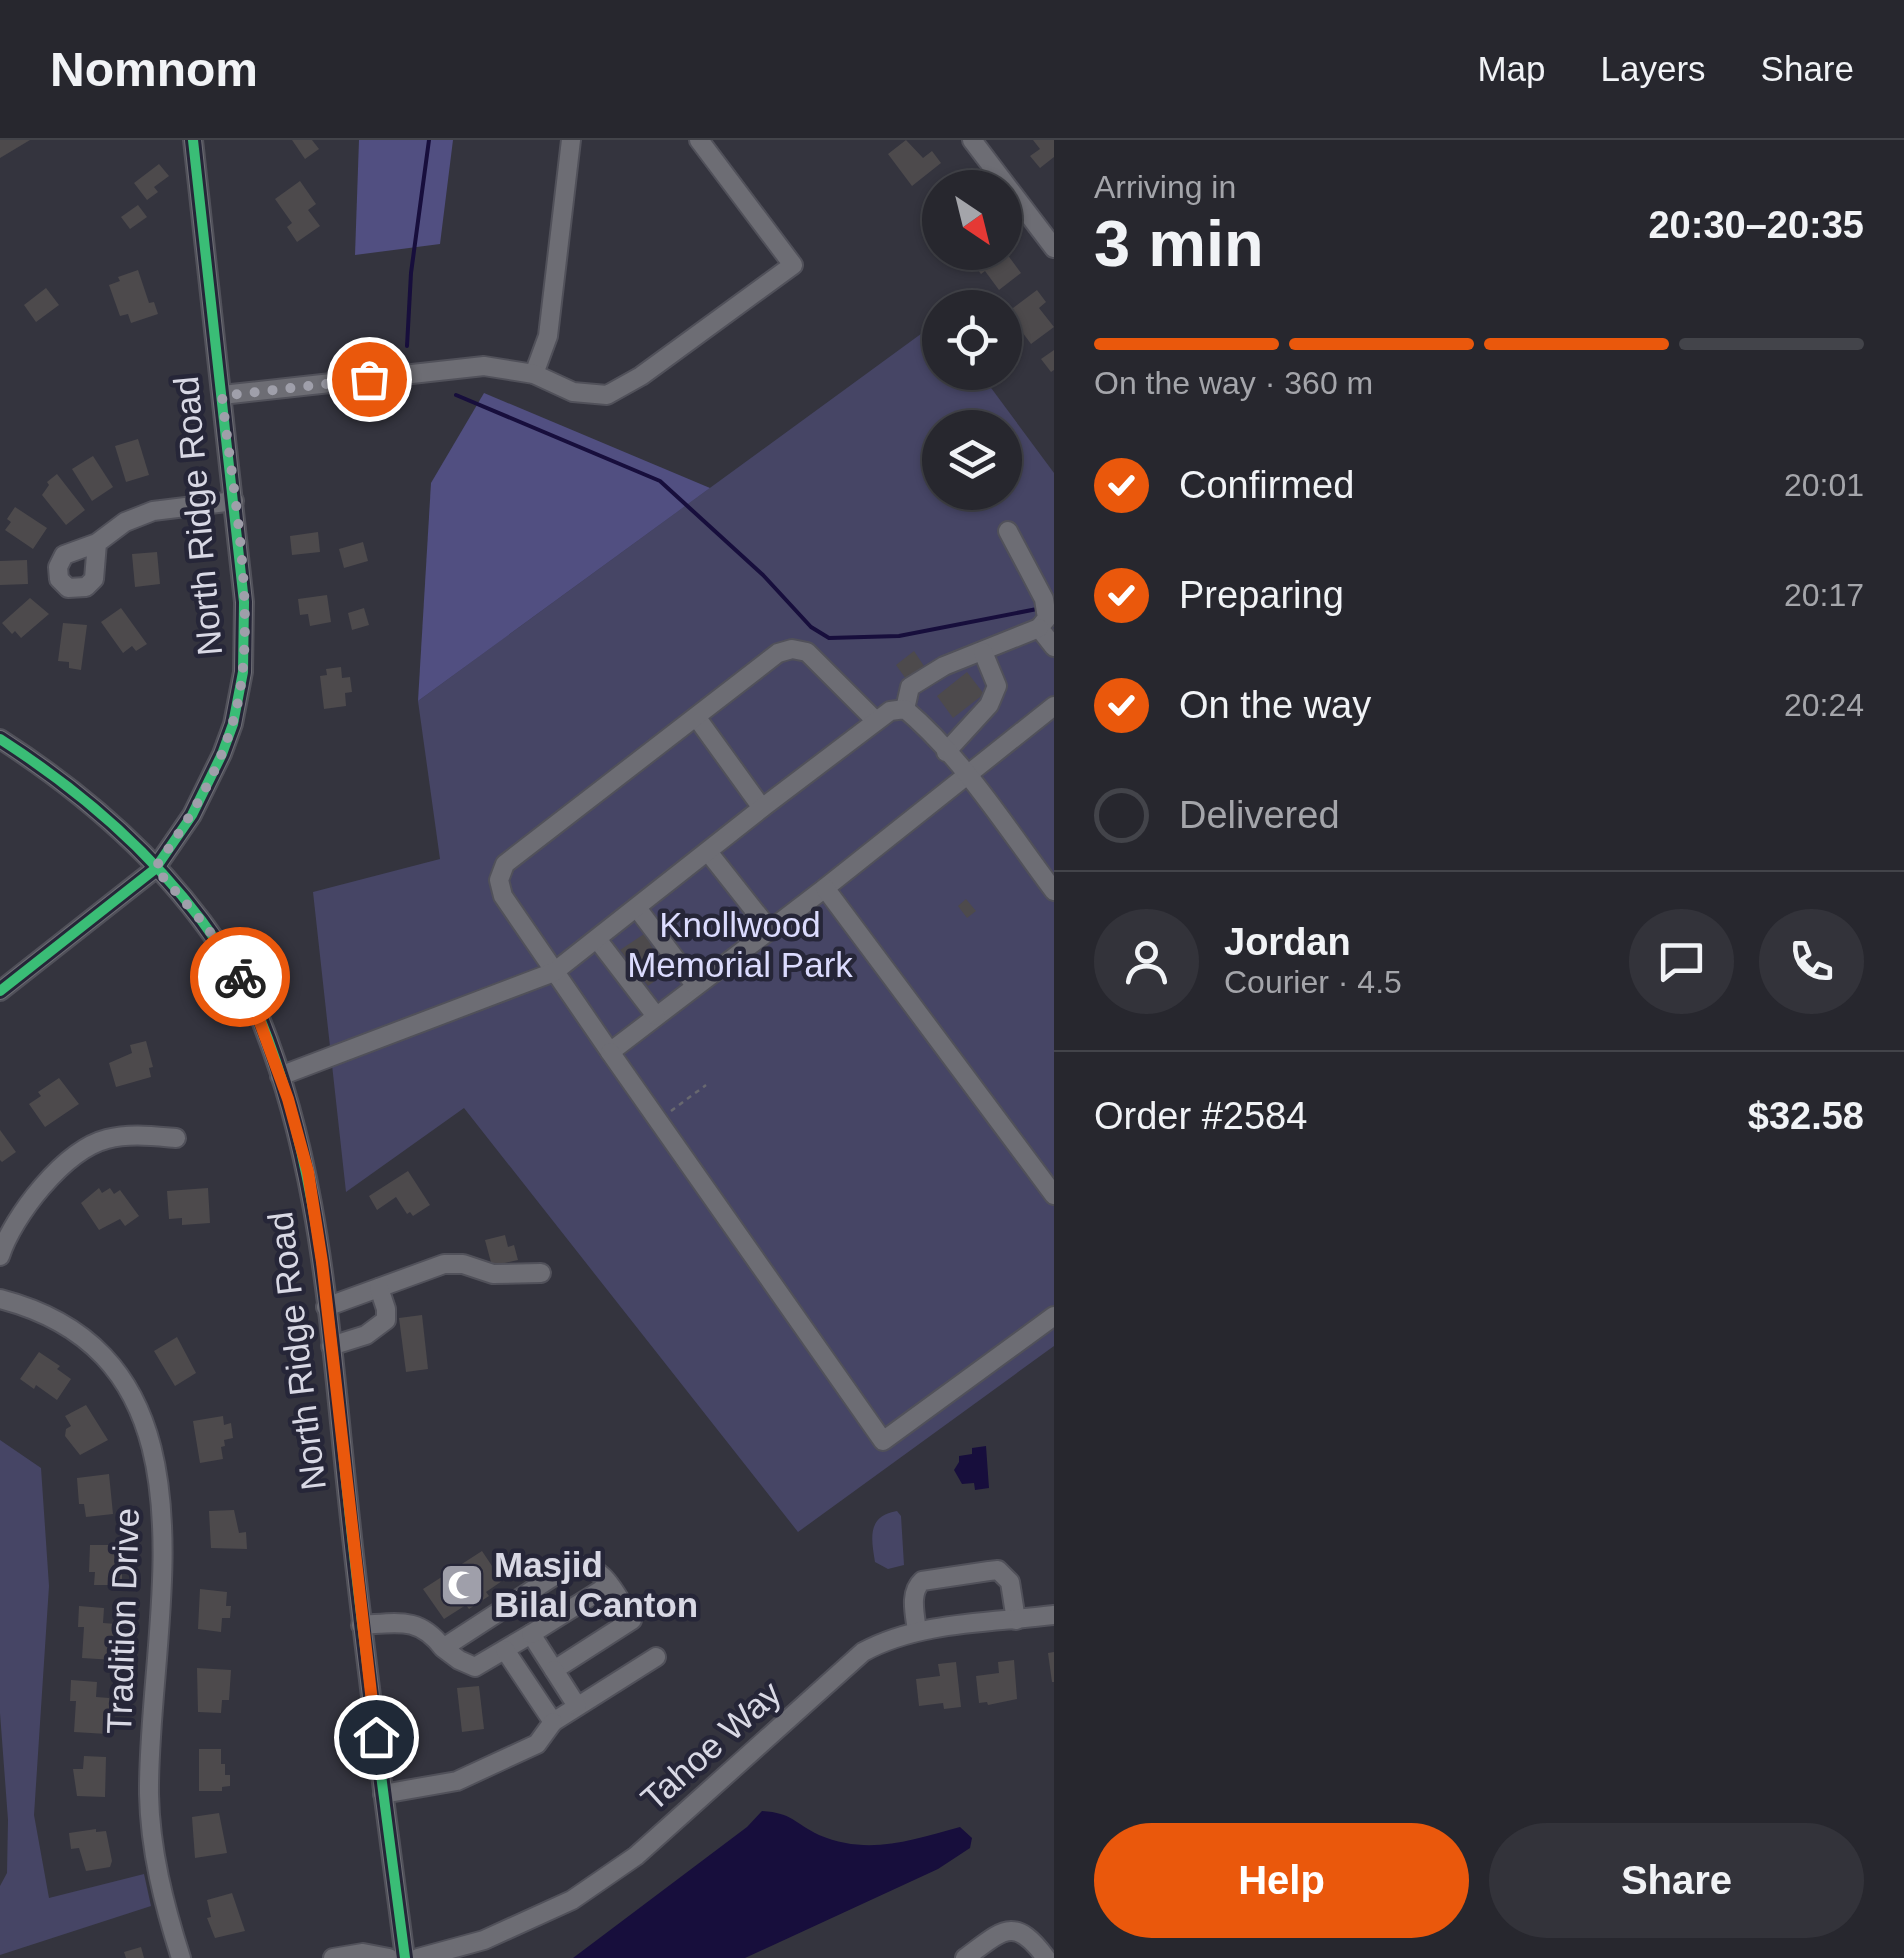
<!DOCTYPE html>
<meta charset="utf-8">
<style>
:root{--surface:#27272e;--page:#33333a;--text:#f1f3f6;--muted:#a4a5aa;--line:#43444a;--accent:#ea580c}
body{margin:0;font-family:Helvetica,sans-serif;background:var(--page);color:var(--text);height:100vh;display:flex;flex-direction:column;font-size:38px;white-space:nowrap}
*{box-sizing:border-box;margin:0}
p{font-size:32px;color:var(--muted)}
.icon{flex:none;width:55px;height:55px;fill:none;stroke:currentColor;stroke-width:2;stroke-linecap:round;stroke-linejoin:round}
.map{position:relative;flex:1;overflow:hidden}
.panel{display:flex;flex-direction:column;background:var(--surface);width:850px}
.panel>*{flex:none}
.needle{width:65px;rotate:145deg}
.buttons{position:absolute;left:922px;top:30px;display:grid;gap:20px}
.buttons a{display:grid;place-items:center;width:100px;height:100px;border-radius:50%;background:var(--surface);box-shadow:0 2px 8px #0004,0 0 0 2px var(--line);font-size:50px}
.pin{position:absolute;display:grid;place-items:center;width:85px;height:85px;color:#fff;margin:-42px;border:5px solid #fff;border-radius:50%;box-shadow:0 2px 10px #0007}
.courier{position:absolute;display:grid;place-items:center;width:100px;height:100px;margin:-50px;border:8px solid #ea580c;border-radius:50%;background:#fff;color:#222;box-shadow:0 2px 12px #0007}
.overview em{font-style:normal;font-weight:600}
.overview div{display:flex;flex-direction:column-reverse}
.overview{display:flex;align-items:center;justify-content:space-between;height:170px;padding:0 40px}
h1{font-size:65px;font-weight:600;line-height:75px}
.bar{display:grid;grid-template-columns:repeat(4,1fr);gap:15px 10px;align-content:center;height:120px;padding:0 40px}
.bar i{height:12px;border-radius:8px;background:var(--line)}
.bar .current{background:var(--accent)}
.bar p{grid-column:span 4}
.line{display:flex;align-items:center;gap:25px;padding:0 40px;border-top:2px solid var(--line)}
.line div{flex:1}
.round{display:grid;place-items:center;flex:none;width:105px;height:105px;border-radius:52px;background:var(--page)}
ol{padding:0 40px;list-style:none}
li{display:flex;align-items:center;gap:30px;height:110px}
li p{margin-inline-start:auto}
li .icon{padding:10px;border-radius:50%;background:var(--accent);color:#fff;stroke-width:4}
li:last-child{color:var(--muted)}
li i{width:55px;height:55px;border:5px solid var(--line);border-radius:50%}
.action{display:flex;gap:20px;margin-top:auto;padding:20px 40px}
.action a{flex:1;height:115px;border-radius:60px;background:var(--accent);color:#fff;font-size:40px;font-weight:600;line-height:115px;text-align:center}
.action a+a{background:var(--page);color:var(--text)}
header{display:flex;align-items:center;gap:60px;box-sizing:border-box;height:140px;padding:0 50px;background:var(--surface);border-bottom:2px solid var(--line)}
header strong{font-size:48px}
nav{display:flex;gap:55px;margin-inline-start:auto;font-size:35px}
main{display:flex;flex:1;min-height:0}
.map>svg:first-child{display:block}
</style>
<header>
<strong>Nomnom</strong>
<nav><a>Map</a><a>Layers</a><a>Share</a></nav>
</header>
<main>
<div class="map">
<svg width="1054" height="1818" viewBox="0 0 1054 1818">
<rect width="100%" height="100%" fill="#34343e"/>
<g fill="#464565" fill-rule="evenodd">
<path d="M940,180V232L980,233L1054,333V1206L798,1392L464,968L346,1052L313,752L440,719L418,561ZM940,288H1005V352H940Z"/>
<polygon points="0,1300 41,1328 49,1446 34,1675 49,1758 144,1734 151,1766 0,1815 0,1746 7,1733 8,1680 0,1573"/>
<path d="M897,1371L901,1376L904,1425L888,1429L875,1422C871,1398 867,1376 897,1371Z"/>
</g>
<g fill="#514f81">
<polygon points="359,0 453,0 440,104 355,115"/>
<polygon points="484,253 710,348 418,561 431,343"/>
</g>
<g fill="#170e3c">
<polygon points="986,1306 989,1348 975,1350 974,1343 962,1344 954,1330 959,1322 959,1316 972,1314 972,1308"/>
<path d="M762,1671C793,1673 794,1683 819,1695C869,1716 911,1700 960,1687L972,1698L970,1708L938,1729L745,1818H573L747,1687Z"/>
</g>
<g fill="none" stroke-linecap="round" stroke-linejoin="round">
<g stroke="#170e3c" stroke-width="4">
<polyline points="407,206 411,133 429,0"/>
<polyline points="456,255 660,341 763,435 811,487 829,498 899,496 1037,469"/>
</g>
</g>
<g fill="#4d4a4c">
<polygon points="0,0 30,0 0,18"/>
<polygon points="292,0 312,0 319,9 305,19"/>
<polygon points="906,0 923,18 932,11 941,23 912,46 888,14"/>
<polygon points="1033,0 1054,0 1054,17 1040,28 1030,16 1040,9"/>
<polygon points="159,24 169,36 154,47 158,52 147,60 134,43"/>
<polygon points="300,41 316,64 308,70 320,86 297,102 287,87 292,83 275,59"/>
<polygon points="940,51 940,82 925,62"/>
<polygon points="138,65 147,77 130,89 121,77"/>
<polygon points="1005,97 1014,108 1007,114 1021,133 999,150 985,131 981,134 971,121 983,112 1005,112"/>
<polygon points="138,130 149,163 154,162 158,174 131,183 128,174 120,176 109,145 120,141 118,137"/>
<polygon points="46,148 59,165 36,182 24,165"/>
<polygon points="1037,150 1046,162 1039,168 1054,187 1031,204 1017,185 1013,188 1005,174"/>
<polygon points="1054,210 1054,230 1051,232 1041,219"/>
<polygon points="138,299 149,335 126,342 115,306"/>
<polygon points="93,316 113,347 92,361 72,329"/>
<polygon points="57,334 85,370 66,385 42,355 49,345 47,342"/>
<polygon points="15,367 47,388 33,409 5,390 11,382 7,379"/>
<polygon points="318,392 320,412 292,415 290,396"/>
<polygon points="363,402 368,421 344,428 339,409"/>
<polygon points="157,412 160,444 135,447 132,414"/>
<polygon points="27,420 28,444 0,445 0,421"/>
<polygon points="327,455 331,482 310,486 308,474 300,475 298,459"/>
<polygon points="30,458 49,474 21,498 15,491 12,494 2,483"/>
<polygon points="121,468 147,504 136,511 132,506 123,513 101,482"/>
<polygon points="364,468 369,485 352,490 348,473"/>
<polygon points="63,483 87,485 81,530 69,528 69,522 58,521"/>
<polygon points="914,511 924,526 906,539 896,525"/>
<polygon points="341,527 342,538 350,537 352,552 345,553 346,566 324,569 320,536 327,535 326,529"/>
<polygon points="967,532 984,554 953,578 937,556"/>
<polygon points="966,759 976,771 967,778 958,766"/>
<polygon points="647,792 654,801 650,804 668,831 648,846 620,810"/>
<polygon points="146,901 153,927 149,928 151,937 116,947 109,923 132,913 130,905"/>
<polygon points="59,938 79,964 45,987 29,964 41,956 38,952"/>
<polygon points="0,990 16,1012 2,1022 0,1020"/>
<polygon points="408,1031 430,1065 413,1076 410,1072 407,1074 396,1057 377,1070 369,1056"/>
<polygon points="99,1048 102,1053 110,1048 114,1054 120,1050 139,1076 125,1086 120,1079 99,1090 81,1063"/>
<polygon points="208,1048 210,1083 182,1085 182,1078 169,1079 167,1051"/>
<polygon points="505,1095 508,1107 514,1105 518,1120 492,1126 485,1100"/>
<polygon points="422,1175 428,1229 406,1232 399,1178"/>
<polygon points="177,1197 196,1233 175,1246 154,1211"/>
<polygon points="39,1212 60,1226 57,1229 71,1239 57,1260 36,1245 34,1249 20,1239"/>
<polygon points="86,1265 108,1300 80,1315 65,1296 66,1289 71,1286 65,1276"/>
<polygon points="223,1276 224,1285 231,1283 233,1298 224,1300 225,1306 221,1307 223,1319 200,1323 193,1281"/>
<polygon points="109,1334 113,1374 86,1377 84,1364 79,1364 77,1338"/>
<polygon points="234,1370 239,1393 246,1392 247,1409 211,1408 209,1371"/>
<polygon points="90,1405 122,1405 122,1445 94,1445 95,1432 89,1432"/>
<polygon points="482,1411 502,1441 486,1452 489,1456 469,1469 466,1465 444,1479 423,1449"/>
<polygon points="200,1449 227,1452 226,1466 231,1466 230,1478 222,1478 221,1492 198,1489"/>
<polygon points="79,1466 104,1468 103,1483 116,1484 116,1499 121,1499 120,1515 115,1515 114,1520 82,1518 84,1487 78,1487"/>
<polygon points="1054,1512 1054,1542 1052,1542 1048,1513"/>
<polygon points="1014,1520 1017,1559 988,1565 987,1562 979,1563 976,1536 999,1533 998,1522"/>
<polygon points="956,1522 961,1567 944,1569 943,1563 919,1566 916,1539 940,1536 938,1524"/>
<polygon points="197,1528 231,1530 229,1560 222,1560 221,1573 198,1572"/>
<polygon points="71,1540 97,1542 96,1557 109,1558 109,1573 113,1573 112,1589 107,1589 107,1594 74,1592 76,1561 70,1561"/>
<polygon points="479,1546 484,1589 462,1592 457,1548"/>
<polygon points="199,1609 221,1609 221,1624 225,1624 225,1635 230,1635 230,1646 222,1647 222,1651 199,1651"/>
<polygon points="84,1616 106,1617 105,1657 77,1656 73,1629 83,1629"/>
<polygon points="219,1673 227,1713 195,1718 192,1677"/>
<polygon points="96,1689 96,1692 106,1691 112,1721 110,1727 86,1731 79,1708 71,1709 69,1693"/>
<polygon points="232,1753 245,1791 215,1798 207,1778 211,1777 207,1760"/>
<polygon points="141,1807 144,1818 126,1818 124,1812"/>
</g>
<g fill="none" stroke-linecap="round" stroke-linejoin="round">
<g stroke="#51515a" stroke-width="22">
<g id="minor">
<polyline points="972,0 1054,108"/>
<polyline points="534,234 548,196 571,0"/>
<polyline points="222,255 484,226 534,234 573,252 607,255 641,236 793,125 699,0"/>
<polyline points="1008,391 1044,459 1047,478 1039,488 1054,507"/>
<polyline points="97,403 94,439 86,447 68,448 59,439 58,427 64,415 97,403 125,382 153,371 234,361"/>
<polyline points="905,569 910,547 944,526 1039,488"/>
<polyline points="697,578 762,668"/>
<polyline points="876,581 807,512 792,509 778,513 505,724 499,740 503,756 610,912 825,748 1054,566"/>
<path d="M0,599C84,653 163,722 219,805C228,820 241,834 248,850C321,1011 329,1187 348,1360C364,1513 385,1665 405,1818"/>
<polyline points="946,612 989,565 997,546 983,512"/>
<polyline points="709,713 769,789"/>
<polyline points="825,748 1054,1055"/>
<polyline points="637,768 695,845"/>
<polyline points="597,799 656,876"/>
<polyline points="0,851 155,729 192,675 222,614 233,584 243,532 244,462 193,0"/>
<polyline points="610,912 883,1301 1054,1176"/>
<path d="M280,936L554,832L762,668L890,571L905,569C964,619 1008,690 1054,751"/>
<path d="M0,1116C13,1076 64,1010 107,999C129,993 153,996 176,998"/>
<path d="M0,1159C232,1219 147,1483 149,1654C150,1710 164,1765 181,1818"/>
<polyline points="326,1167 444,1124 463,1124 493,1134 541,1133"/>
<polyline points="331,1206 366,1195 386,1180 386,1169 379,1148"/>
<path d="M361,1485C397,1483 419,1476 443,1508L571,1425C605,1423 615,1454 632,1480L554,1530L531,1494L475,1527L459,1520L443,1508"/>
<path d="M917,1491C915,1474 909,1453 922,1441L989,1431L998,1430L1010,1442L1016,1480"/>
<polyline points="531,1494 609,1445"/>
<polyline points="505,1510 553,1582 656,1517"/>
<polyline points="554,1530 577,1566"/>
<polyline points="383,1654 457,1641 537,1604 553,1582"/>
<polyline points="333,1818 363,1813 389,1818"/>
<path d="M418,1818L484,1800L572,1760L636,1716L863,1512C920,1481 991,1483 1054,1475"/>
<path d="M965,1818C1002,1791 1014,1774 1046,1818"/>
</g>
</g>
<polyline stroke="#68686f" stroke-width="2.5" stroke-dasharray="5 5" stroke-linecap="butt" points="671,971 706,945"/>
<use href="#minor" stroke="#6d6d74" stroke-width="18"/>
<g stroke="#262638" stroke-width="16">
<g id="cycleway">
<path d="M0,599C84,653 163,722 219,805C228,820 241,834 248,850C321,1011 329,1187 348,1360C364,1513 385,1665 405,1818"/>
<polyline points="0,851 155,729 192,675 222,614 233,584 243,532 244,462 193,0"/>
</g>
</g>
<use href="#cycleway" stroke="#3abd76" stroke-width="10"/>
</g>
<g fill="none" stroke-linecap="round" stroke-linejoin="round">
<path stroke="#9f9faa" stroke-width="10" stroke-dasharray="0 18" d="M240,837L206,786L155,728C186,684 215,640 231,588C262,494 233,355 222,256L369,239"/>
<polyline stroke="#ea580c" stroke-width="12" points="240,837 247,847 288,959 308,1032 322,1122 376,1597"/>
</g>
<defs>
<g id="mosque-square" transform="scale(2.25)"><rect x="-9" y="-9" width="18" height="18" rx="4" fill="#9f9faa" stroke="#262638"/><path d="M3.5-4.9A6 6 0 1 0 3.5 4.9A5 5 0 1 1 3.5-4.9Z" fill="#fff"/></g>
</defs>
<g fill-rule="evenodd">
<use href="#mosque-square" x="462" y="1445"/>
</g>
<g text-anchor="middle" stroke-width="9" stroke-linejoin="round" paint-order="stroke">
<g font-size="35" fill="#d8d8e4" stroke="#262638">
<text transform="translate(198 376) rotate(-95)" y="12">North Ridge Road</text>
<text transform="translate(297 1211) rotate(-97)" y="12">North Ridge Road</text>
<text transform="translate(123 1481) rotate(-88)" y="12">Tradition Drive</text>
<text transform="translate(711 1606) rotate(-42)" y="12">Tahoe Way</text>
</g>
<g font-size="35" fill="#dbdbfe" stroke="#262638">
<text x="740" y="797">Knollwood<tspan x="740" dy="40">Memorial Park</tspan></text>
</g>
<g font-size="35" font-weight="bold" fill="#d8d8e4" stroke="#262638" text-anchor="start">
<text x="494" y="1437">Masjid<tspan x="494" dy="40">Bilal Canton</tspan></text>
</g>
</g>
</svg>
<div class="buttons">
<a><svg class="needle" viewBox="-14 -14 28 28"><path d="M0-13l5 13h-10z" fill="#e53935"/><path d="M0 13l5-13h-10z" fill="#a4a5aa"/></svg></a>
<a><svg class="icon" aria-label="locate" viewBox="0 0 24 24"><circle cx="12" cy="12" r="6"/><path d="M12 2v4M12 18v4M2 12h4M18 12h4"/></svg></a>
<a><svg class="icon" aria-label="layers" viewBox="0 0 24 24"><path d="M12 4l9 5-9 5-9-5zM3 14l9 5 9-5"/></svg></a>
</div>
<div class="pin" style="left:369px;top:239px;background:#ea580c"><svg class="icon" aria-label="bag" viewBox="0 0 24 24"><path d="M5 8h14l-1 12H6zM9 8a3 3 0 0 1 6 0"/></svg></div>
<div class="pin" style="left:376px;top:1597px;background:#1f2937"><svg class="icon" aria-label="home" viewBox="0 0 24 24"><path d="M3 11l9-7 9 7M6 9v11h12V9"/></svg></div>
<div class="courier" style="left:240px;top:837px"><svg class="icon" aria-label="bike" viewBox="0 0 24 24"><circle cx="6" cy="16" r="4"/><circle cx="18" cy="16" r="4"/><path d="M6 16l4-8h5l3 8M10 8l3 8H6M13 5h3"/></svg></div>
</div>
<section class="panel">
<div class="overview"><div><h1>3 min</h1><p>Arriving in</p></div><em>20:30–20:35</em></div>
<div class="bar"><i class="current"></i><i class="current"></i><i class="current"></i><i></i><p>On the way · 360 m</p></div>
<ol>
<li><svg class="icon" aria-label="check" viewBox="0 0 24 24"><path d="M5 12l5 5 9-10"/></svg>Confirmed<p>20:01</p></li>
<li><svg class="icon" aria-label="check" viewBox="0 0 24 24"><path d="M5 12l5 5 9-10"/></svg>Preparing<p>20:17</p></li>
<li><svg class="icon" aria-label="check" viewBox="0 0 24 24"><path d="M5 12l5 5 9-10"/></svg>On the way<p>20:24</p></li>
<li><i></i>Delivered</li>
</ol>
<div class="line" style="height:180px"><a class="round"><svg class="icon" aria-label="person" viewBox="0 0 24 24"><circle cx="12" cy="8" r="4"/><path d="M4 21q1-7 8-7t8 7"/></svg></a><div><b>Jordan</b><p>Courier · 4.5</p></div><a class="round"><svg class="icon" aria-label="chat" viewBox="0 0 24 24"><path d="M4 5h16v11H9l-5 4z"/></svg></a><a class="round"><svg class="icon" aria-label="phone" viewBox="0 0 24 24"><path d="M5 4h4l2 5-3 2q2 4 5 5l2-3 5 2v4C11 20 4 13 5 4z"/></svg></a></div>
<div class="line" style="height:130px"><div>Order #2584</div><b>$32.58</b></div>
<div class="action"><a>Help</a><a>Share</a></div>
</section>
</main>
